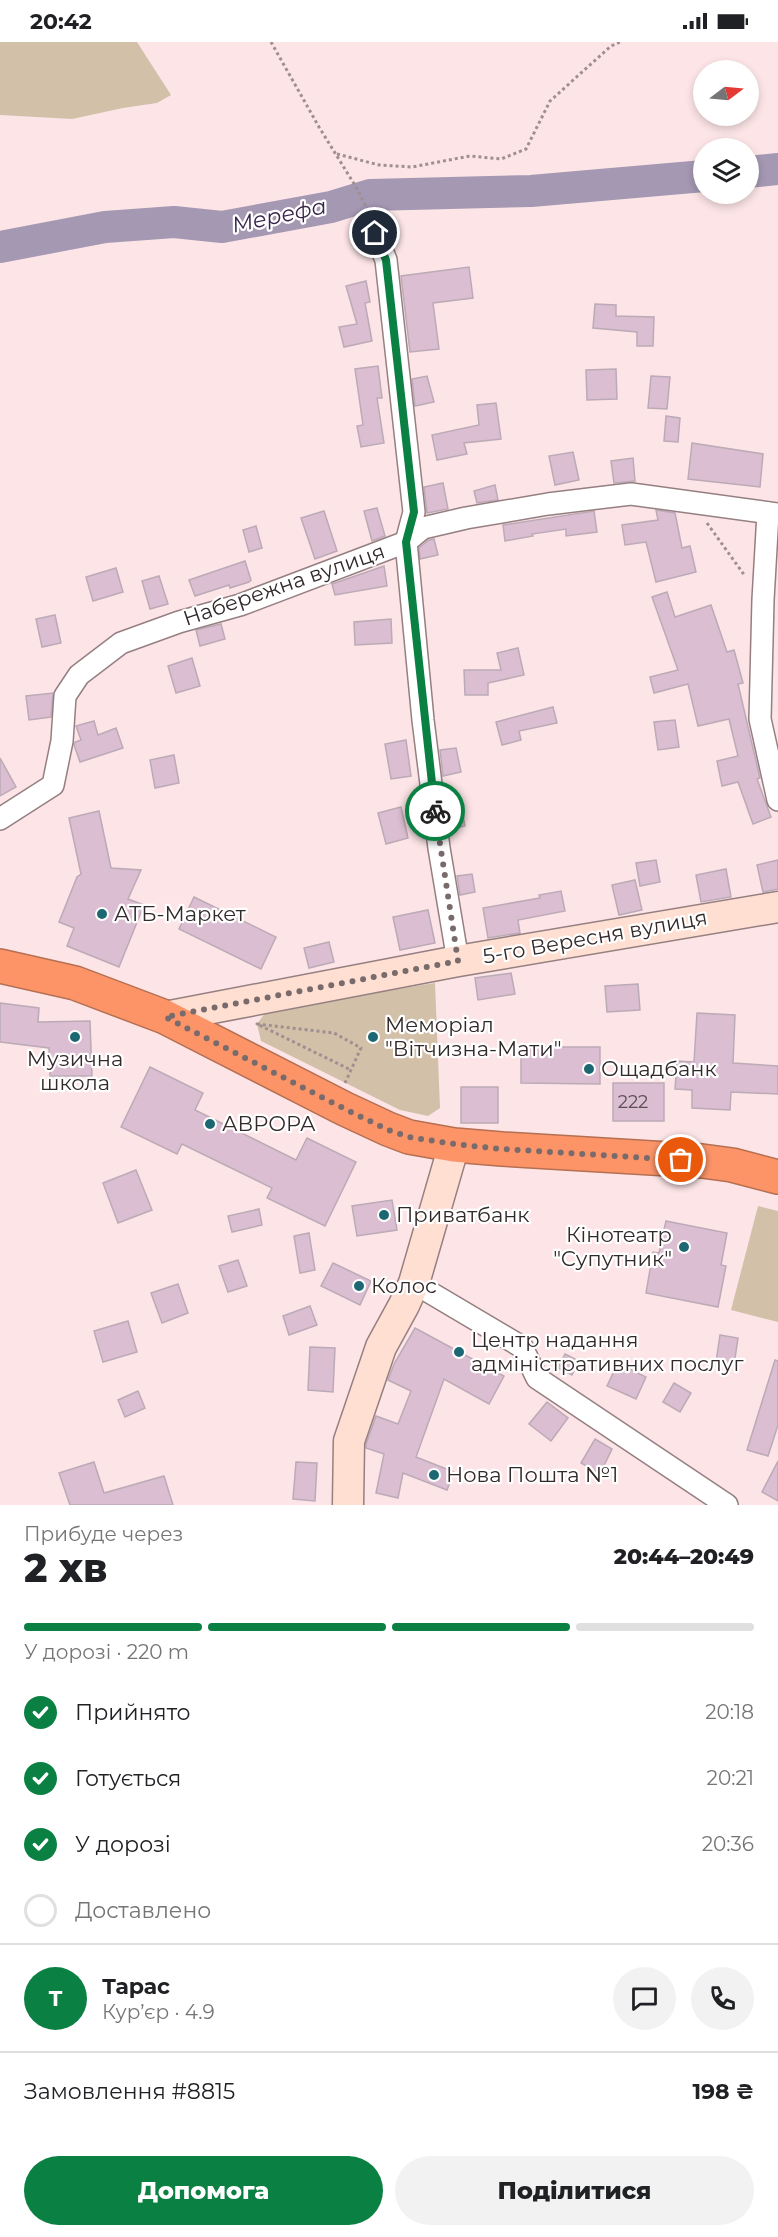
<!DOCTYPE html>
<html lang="uk">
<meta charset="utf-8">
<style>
:root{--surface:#fff;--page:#f2f2f2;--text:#202124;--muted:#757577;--line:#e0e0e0;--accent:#0b8043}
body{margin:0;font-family:Montserrat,sans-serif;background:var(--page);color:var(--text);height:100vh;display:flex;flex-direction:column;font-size:22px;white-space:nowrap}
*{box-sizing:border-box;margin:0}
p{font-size:20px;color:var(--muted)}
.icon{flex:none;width:33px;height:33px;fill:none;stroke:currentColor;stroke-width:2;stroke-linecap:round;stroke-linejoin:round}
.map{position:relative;height:1463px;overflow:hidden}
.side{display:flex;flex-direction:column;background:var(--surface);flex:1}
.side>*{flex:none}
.needle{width:39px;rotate:74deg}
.buttons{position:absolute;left:693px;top:18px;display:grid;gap:12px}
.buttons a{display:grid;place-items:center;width:66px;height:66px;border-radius:50%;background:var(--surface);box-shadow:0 3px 9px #0003;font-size:30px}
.pin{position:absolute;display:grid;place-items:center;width:51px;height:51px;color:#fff;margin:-26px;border:3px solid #fff;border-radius:50%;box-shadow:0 2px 6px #0007}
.courier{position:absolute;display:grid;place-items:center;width:60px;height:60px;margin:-30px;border:4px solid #0b8043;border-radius:50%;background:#fff;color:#222;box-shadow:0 2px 8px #0007}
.head em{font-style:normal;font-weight:800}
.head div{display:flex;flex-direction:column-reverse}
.head{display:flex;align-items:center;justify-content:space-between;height:102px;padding:0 24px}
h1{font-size:39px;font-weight:800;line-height:45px}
.bar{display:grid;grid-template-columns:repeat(4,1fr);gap:9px 6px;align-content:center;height:72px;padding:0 24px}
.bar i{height:8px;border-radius:4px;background:var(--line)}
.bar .current{background:var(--accent)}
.bar p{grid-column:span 4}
.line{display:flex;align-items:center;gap:15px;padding:0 24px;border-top:2px solid var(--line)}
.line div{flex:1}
.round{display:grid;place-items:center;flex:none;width:63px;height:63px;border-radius:32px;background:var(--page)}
ol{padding:0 24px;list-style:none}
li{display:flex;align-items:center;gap:18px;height:66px}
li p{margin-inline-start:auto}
li .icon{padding:6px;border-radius:50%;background:var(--accent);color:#fff;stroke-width:4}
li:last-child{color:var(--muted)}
li i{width:33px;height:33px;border:3px solid var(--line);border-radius:50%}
.cta{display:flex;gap:12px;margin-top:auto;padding:12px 24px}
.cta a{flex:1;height:69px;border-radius:36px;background:var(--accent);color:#fff;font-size:24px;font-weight:800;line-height:69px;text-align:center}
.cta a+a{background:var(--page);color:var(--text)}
.status{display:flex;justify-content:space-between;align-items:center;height:42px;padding:0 30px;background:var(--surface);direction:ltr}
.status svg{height:16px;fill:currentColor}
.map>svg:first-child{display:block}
</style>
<div class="status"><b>20:42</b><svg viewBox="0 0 49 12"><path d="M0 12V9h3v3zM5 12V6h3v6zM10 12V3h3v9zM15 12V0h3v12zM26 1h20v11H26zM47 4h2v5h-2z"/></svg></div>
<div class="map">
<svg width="778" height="1463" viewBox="0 0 778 1463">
<rect width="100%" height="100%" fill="#fde5e7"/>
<g fill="#d3c0a8">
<polygon points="0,0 137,0 171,53 157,61 123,66 72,77 0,73"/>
<polygon points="435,941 440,1066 428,1074 400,1068 261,999 257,982 268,967"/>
<polygon points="758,1164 778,1169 778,1280 731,1268"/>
</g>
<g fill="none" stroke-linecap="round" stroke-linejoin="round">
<g stroke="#a598b3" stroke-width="32">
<polyline points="748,130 778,127"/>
<polyline points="0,205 105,185 174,180 222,185 331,165 370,153 531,149 704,134"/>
</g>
</g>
<g fill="#dbbed1" stroke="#bcaab6" stroke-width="1.5">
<polygon points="469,225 473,256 433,261 439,307 410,310 401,234"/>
<polygon points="366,239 370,260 365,261 372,299 344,305 339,285 357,282 346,244"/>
<polygon points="595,262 616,263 616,274 654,275 653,304 637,304 637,290 593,286"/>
<polygon points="378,324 382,356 377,356 384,401 361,405 357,384 363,383 355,327"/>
<polygon points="616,327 617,357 587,358 586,328"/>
<polygon points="427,334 434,360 415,364 412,337"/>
<polygon points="651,334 670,335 667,367 648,366"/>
<polygon points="496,361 501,397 464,401 467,412 437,418 432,393 479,383 477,363"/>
<polygon points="666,374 680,376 678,400 664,399"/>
<polygon points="692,401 763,412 760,445 688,437"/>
<polygon points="573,410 579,438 555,443 549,414"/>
<polygon points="633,416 635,439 614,441 611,419"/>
<polygon points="443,441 448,467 427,471 424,445"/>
<polygon points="495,443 498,458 477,461 474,449"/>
<polygon points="377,466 385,494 372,499 364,469"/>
<polygon points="656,468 675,471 682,506 690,504 696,530 656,540 646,500 625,503 622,483 658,478"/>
<polygon points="324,469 337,509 315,517 301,476"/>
<polygon points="594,469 597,490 566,494 566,487 532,492 533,494 505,499 503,483"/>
<polygon points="256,484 262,506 249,510 243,488"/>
<polygon points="434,497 438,513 420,517 419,506 429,498"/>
<polygon points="245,519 251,538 249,540 230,546 229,543 195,554 189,538"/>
<polygon points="384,524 387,544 335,553 332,542"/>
<polygon points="116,526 123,550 93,559 86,535"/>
<polygon points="159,534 168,562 150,567 142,539"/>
<polygon points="667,550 675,575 711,563 727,610 734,608 743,641 738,642 760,736 757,737 771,775 753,782 738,740 722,744 717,719 738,714 729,677 698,684 688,642 654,651 650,635 678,628 652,555"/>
<polygon points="55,573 61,601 42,605 36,577"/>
<polygon points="391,577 392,601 355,603 354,580"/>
<polygon points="221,582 225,597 200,604 196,588"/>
<polygon points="518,606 524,633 488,641 488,653 465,653 464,628 501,628 497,611"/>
<polygon points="192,616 200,644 176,651 168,624"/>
<polygon points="53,651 51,675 29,678 26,654"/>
<polygon points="553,665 557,681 519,689 521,698 502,703 496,680"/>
<polygon points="675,678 679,705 658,708 654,680"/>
<polygon points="94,679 98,693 116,686 123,706 80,720 74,703 75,700 81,698 76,684"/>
<polygon points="406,698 411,734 391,737 385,702"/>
<polygon points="456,706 461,730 443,734 440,708"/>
<polygon points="174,713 179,741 155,746 150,718"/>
<polygon points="0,716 16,745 0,754"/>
<polygon points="460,758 465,784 450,787 446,761"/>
<polygon points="401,765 408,796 386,802 378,771"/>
<polygon points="99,769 111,826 141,828 128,857 144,863 119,925 67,904 74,886 59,880 77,835 81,832 69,776"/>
<polygon points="656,818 660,840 640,844 636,821"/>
<polygon points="778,818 778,847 763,850 757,823"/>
<polygon points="726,827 731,855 701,860 696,833"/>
<polygon points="472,832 475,850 460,853 457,834"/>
<polygon points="635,838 642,868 619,873 612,843"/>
<polygon points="561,849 565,869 518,878 520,891 488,896 483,866 540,856 539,853"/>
<polygon points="194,855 276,895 261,927 179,887"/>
<polygon points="428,868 435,901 400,908 393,875"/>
<polygon points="329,900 334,920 309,926 304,906"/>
<polygon points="511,931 515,952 478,958 475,936"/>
<polygon points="638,942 640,968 607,970 605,944"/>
<polygon points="0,961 39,966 38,980 90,979 92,1034 50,1034 49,1006 0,1000"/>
<polygon points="697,971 735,973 733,1021 778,1024 778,1052 731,1050 730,1068 692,1066 692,1048 675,1047 677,1019 694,1020"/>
<polygon points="521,1005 600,1005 600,1042 521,1041"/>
<polygon points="150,1025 203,1051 195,1068 296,1118 307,1096 356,1120 325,1184 267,1156 272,1146 182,1102 177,1112 121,1085"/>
<rect x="613" y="1041" width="51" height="38"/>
<rect x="461" y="1045" width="37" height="36"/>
<polygon points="136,1128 152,1168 118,1181 103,1141"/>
<polygon points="392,1158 397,1188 357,1194 352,1164"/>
<polygon points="259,1167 262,1183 232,1190 228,1174"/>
<polygon points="666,1179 727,1191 721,1223 726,1224 718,1265 646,1251 653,1210 659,1211"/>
<polygon points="309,1191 315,1228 300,1231 294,1194"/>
<polygon points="238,1218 247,1244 228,1250 219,1224"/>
<polygon points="333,1221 371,1239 360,1263 321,1244"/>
<polygon points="178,1242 188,1271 162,1281 151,1251"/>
<polygon points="310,1264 317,1283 289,1293 283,1274"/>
<polygon points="128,1279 137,1310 103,1320 94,1289"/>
<polygon points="415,1286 504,1334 489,1362 444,1337 416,1415 454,1430 447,1448 403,1431 398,1456 376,1451 384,1412 366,1406 366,1402 376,1374 398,1382 411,1349 388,1338 394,1322"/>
<polygon points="720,1293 738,1296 734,1323 716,1320"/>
<polygon points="310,1305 335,1306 333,1350 308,1348"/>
<polygon points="565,1312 579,1319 572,1333 558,1326"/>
<polygon points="775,1318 778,1319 778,1383 768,1414 747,1408"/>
<polygon points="618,1321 646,1335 636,1357 607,1344"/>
<polygon points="674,1341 691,1351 680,1370 663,1360"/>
<polygon points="138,1349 145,1366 125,1375 118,1358"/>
<polygon points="547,1360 568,1376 551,1399 529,1382"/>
<polygon points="595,1397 612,1407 600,1432 581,1421"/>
<polygon points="778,1419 778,1459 762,1450"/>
<polygon points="94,1420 104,1451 164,1434 173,1463 70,1463 59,1431"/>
<polygon points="296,1420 317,1421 315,1459 293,1457"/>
</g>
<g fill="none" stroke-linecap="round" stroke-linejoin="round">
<g stroke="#957f81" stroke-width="24">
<g id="street">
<polyline points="375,191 386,218 414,470 406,500 423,678 439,806 458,919"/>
<polyline points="768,471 763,558 760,677 778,758"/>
<polyline points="0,777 53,743 62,699 65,654 79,633 121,601 179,580 240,563 406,500 423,486 466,476 548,462 631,452 778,472"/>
<polyline points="414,1241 522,1305 537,1336 727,1463"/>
</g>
</g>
<g stroke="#957f81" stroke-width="33">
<g id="secondary">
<polyline points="165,975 458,919 778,865"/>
<polyline points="348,1463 349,1399 381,1305 404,1263 414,1241 454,1103"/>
</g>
</g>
<g stroke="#b56f52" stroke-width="36">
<polyline id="highway" points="0,924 75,941 165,975 345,1067 388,1087 409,1095 454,1103 502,1107 702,1119 732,1123 778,1135"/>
</g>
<g stroke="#a08f90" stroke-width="3" stroke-dasharray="3 3" stroke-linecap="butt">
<polyline points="271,0 319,85 356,145 370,173"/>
<polyline points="337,112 379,123 412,125 470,114 501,117 526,107 550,59 611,4 620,0"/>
<polyline points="707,481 745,534"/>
<polyline points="345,1041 361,1006 334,991 257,982 351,1028"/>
</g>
<use href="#street" stroke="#fff" stroke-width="21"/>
<use href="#secondary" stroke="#fedfd2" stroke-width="30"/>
<use href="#highway" stroke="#fc9468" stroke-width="33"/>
</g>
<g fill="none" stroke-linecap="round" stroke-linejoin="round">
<polyline stroke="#796b6c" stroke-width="6" stroke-dasharray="0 10.8" points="435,769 458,919 165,975 345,1067 388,1088 409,1095 454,1102 502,1107 681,1118"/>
<polyline stroke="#0b8043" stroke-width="8" points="375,191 386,218 414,470 406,500 435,769"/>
</g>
<g fill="#1d6772" stroke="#fff" stroke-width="2">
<circle cx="102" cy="872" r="6"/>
<circle cx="75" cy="995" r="6"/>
<circle cx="373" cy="995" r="6"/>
<circle cx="589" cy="1027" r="6"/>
<circle cx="210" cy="1082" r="6"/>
<circle cx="384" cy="1173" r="6"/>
<circle cx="684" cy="1205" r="6"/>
<circle cx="359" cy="1244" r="6"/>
<circle cx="459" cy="1310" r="6"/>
<circle cx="434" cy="1433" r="6"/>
</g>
<g text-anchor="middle" stroke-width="4.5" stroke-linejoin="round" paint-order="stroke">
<g font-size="18" fill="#5c4e54">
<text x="633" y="1066">222</text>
</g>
<g font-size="21" fill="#32292a" stroke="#fff">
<text transform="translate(284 543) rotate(-19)" y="7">Набережна вулиця</text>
<text transform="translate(595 895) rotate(-10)" y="7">5-го Вересня вулиця</text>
</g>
<g font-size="21" fill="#32292a" stroke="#fff" text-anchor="start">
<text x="114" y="879">АТБ-Маркет</text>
<text x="385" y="990">Меморіал<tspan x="385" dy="24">"Вітчизна-Мати"</tspan></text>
<text x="75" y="1024" text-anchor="middle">Музична<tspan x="75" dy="24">школа</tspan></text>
<text x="601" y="1034">Ощадбанк</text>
<text x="222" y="1089">АВРОРА</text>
<text x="396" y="1180">Приватбанк</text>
<text x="672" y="1200" text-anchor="end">Кінотеатр<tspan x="672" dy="24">"Супутник"</tspan></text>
<text x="371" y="1251">Колос</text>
<text x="471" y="1305">Центр надання<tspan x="471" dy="24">адміністративних послуг</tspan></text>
<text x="446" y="1440">Нова Пошта №1</text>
</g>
<g font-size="22" font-style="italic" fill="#38244a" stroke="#fff">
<text transform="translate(279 173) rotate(-12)" y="8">Мерефа</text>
</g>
</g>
</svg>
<div class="buttons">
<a><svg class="needle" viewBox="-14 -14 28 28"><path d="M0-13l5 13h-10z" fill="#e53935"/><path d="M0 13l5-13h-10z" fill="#757577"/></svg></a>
<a><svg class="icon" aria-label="layers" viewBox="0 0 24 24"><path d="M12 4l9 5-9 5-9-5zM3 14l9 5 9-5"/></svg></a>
</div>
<div class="pin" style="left:681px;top:1118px;background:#ea580c"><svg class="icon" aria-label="bag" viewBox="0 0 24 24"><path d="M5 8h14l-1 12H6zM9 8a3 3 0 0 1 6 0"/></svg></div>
<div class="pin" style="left:375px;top:191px;background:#1f2937"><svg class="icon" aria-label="home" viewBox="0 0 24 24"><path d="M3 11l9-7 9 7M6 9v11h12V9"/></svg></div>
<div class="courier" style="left:435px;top:769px"><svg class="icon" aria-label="bike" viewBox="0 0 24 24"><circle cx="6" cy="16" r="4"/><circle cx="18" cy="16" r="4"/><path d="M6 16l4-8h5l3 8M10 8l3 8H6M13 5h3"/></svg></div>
</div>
<section class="side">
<div class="head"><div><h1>2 хв</h1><p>Прибуде через</p></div><em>20:44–20:49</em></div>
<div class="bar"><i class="current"></i><i class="current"></i><i class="current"></i><i></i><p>У дорозі · 220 m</p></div>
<ol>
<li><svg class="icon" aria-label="check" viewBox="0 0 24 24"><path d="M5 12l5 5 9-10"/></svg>Прийнято<p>20:18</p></li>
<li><svg class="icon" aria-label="check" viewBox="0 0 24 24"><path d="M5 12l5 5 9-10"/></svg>Готується<p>20:21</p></li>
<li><svg class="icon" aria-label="check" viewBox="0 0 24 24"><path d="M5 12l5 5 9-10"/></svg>У дорозі<p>20:36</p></li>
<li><i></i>Доставлено</li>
</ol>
<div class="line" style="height:108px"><b class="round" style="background:var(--accent);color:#fff">Т</b><div><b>Тарас</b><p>Кур’єр · 4.9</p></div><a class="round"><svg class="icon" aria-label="chat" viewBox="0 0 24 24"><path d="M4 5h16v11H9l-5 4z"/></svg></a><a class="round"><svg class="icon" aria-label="phone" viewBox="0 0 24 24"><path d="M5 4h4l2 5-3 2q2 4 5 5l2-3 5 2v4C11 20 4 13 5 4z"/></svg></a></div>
<div class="line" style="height:78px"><div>Замовлення #8815</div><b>198 ₴</b></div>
<div class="cta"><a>Допомога</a><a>Поділитися</a></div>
</section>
